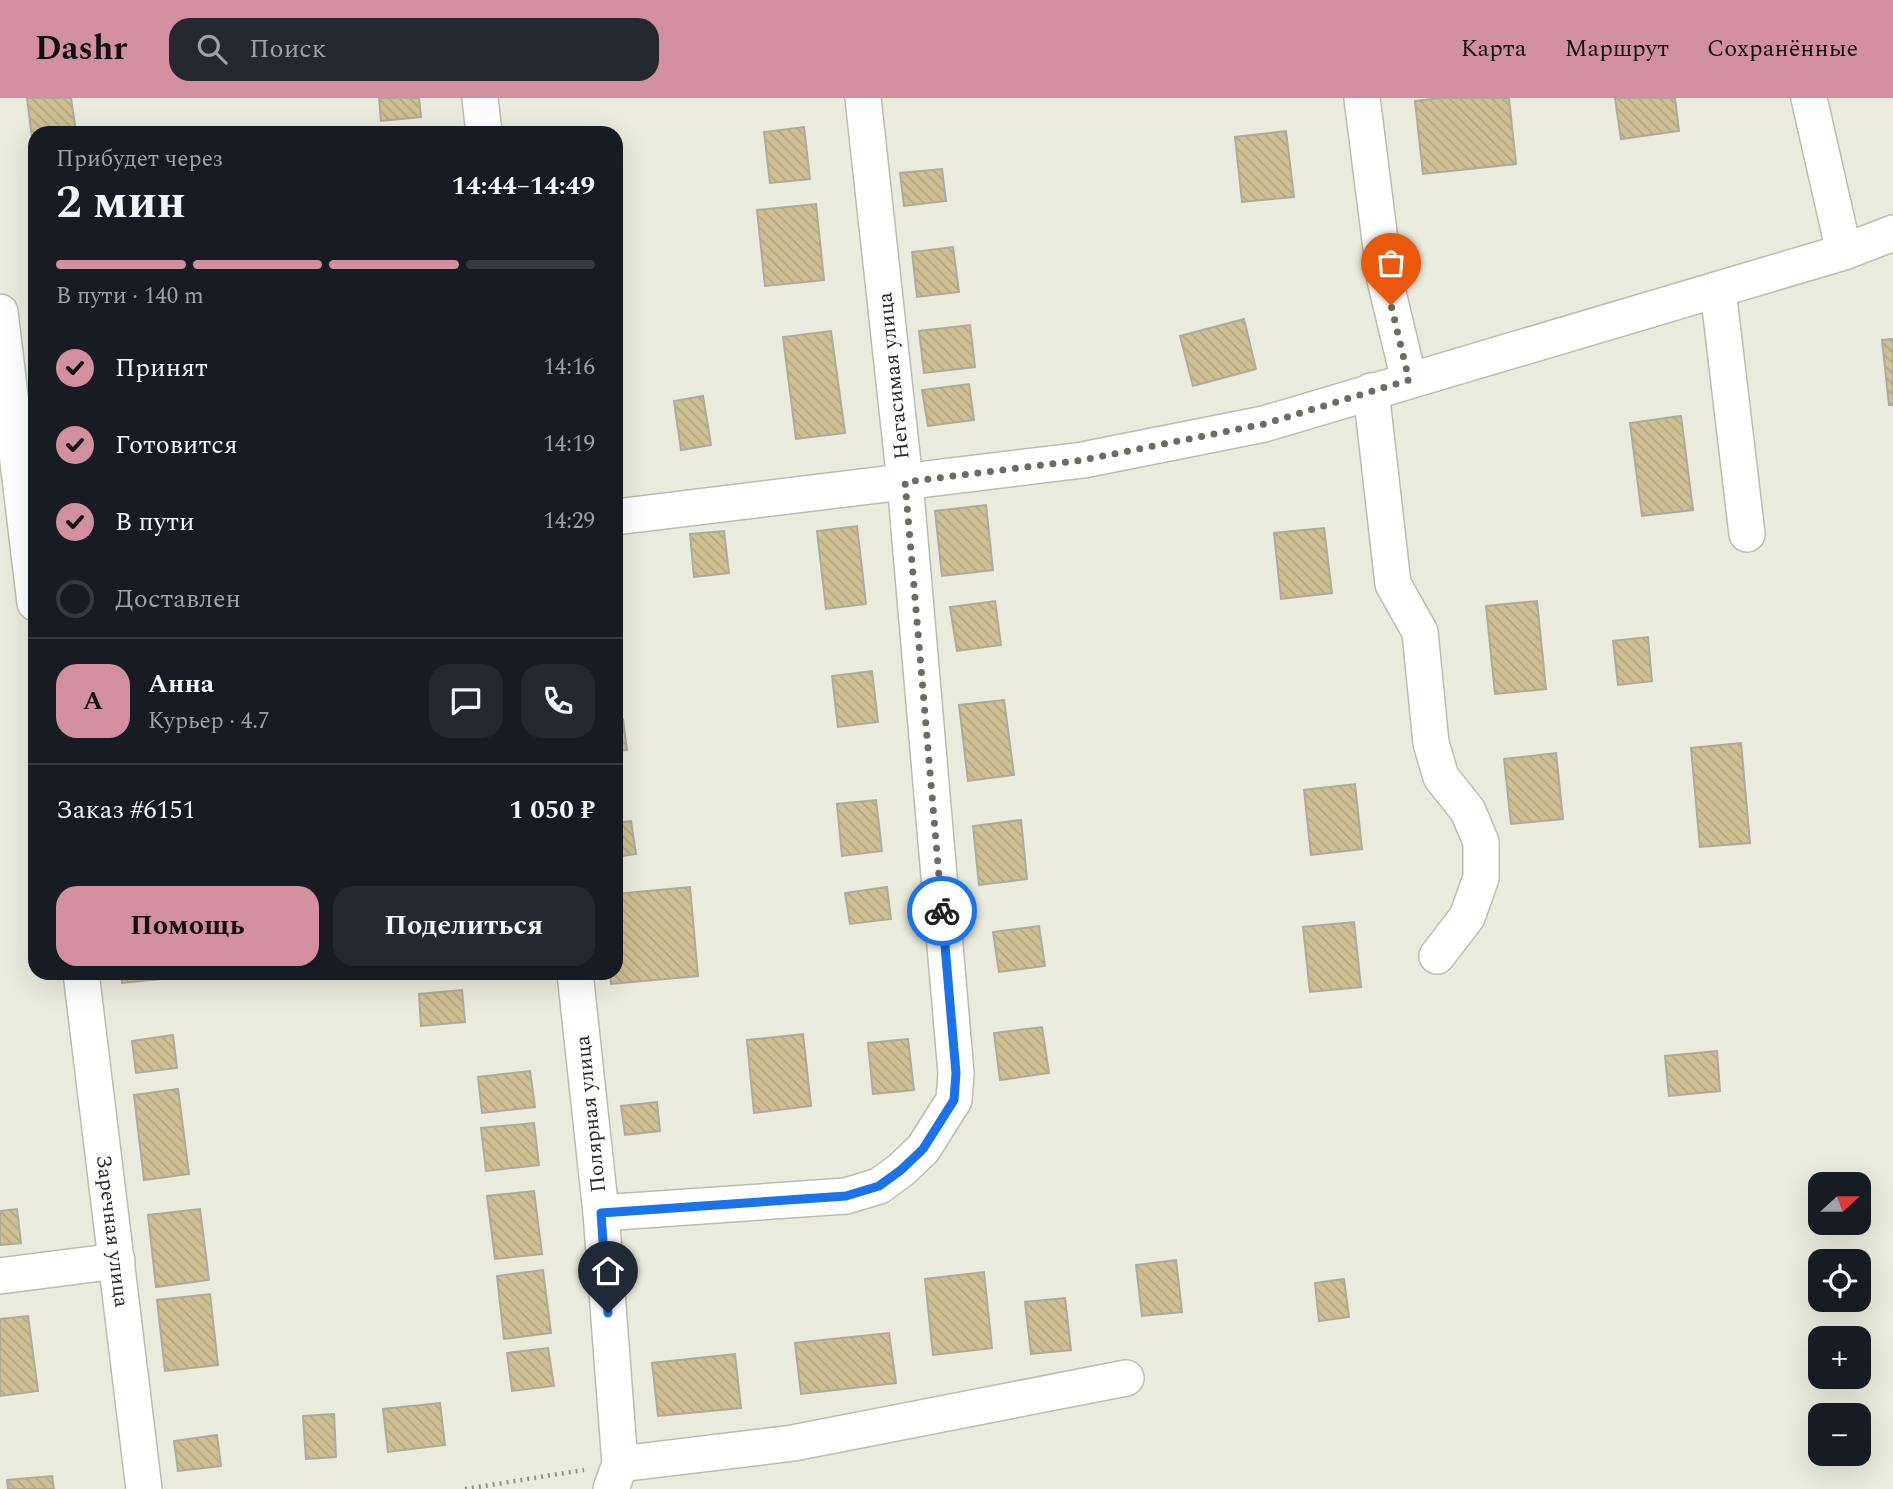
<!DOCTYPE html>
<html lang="ru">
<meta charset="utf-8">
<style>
:root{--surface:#171b24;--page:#242831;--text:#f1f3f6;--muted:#9ea1a6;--line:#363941;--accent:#d28f9f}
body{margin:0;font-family:Spectral,serif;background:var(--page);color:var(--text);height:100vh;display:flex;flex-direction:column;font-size:26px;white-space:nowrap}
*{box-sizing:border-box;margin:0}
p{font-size:23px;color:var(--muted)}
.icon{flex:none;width:38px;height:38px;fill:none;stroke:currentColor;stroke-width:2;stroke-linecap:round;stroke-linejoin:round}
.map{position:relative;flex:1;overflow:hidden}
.panel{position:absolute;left:28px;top:28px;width:595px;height:854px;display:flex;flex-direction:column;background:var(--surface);border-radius:21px;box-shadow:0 7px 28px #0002}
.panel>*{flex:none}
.needle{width:46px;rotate:69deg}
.buttons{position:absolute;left:1808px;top:1074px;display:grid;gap:14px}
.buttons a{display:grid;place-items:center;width:63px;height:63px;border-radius:14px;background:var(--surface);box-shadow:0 7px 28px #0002;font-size:35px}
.pin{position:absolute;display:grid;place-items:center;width:60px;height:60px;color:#fff;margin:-72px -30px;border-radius:50% 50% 50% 0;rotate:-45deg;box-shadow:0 0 7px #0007}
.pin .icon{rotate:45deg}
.courier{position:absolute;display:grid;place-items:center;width:70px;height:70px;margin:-35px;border:5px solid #1a73e8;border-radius:50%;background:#fff;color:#222;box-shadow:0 2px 9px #0007}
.headline em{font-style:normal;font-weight:700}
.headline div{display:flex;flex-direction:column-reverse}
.headline{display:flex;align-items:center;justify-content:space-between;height:119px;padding:0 28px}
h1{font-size:46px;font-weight:700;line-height:52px}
.bar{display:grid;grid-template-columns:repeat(4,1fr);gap:10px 7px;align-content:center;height:84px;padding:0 28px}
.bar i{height:9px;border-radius:5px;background:var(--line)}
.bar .on{background:var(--accent)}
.bar p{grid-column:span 4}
.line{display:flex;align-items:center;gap:18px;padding:0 28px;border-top:2px solid var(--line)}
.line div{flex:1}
.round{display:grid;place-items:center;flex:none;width:74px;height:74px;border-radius:21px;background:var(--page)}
ol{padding:0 28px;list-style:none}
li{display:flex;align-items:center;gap:21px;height:77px}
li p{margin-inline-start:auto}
li .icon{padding:7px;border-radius:50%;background:var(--accent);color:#111;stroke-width:4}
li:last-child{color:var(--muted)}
li i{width:38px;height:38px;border:4px solid var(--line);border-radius:50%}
.button{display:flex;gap:14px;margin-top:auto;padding:14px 28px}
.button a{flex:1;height:80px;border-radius:21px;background:var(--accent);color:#111;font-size:28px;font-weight:700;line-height:80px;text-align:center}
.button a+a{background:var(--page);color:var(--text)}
header{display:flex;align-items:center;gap:42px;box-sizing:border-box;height:98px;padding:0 35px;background:var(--accent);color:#111}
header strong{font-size:33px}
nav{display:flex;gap:38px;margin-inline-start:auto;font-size:24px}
.search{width:490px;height:63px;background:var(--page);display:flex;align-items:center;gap:18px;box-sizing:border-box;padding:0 24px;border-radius:21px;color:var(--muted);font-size:26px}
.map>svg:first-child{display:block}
</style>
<header>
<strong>Dashr</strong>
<div class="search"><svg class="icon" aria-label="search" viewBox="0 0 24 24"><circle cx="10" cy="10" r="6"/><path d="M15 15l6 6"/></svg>Поиск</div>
<nav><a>Карта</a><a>Маршрут</a><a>Сохранённые</a></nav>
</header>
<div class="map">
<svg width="1893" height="1391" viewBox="0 0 1893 1391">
<defs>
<pattern id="building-back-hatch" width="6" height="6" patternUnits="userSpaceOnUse" patternTransform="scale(1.75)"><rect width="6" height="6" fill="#cfc093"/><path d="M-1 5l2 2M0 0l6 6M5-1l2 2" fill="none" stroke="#b2a57e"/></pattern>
</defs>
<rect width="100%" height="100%" fill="#eaebdd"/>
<g fill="url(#building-back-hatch)" stroke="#ada99d" stroke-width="2">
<polygon points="27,0 71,0 76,34 35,35 35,40 32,40"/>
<polygon points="379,0 419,0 421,19 381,23"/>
<polygon points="1440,0 1509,0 1516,66 1423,76 1415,3"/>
<polygon points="1615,0 1675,0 1679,33 1621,41"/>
<polygon points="556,29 556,35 516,35 516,32"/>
<polygon points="804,29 810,81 770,85 764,34"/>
<polygon points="1286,33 1294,99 1242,104 1235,39"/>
<polygon points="942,71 946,103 904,108 900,75"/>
<polygon points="816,106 824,182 765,188 757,112"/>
<polygon points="953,149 959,194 917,199 912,154"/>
<polygon points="1244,221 1256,271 1193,288 1180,238"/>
<polygon points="970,227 975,269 924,275 919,233"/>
<polygon points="831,233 845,335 796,341 783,239"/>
<polygon points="1893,241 1893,307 1889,307 1882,242"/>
<polygon points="969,286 974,322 928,328 922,292"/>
<polygon points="703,298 711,347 681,352 674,303"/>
<polygon points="1681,318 1693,412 1642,418 1630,325"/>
<polygon points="986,407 993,472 942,478 935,413"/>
<polygon points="857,428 866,506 826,511 817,433"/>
<polygon points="1324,430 1332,495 1281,501 1274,435"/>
<polygon points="724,433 729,475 694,479 690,436"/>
<polygon points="995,503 1001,547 957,553 950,509"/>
<polygon points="1537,503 1546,591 1495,596 1486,508"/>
<polygon points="1648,539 1652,583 1618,587 1613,543"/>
<polygon points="872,573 878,624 838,629 832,578"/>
<polygon points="1004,602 1014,677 968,683 959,607"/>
<polygon points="616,621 623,621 627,652 616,653"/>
<polygon points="1741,645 1750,745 1700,749 1691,650"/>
<polygon points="1556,655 1563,721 1511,726 1504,661"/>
<polygon points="1355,686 1362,751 1311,757 1304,692"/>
<polygon points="876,702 882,753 842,758 837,706"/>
<polygon points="1021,722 1027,781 979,787 973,728"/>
<polygon points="631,723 636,756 616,759 616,725"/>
<polygon points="690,789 698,878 611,886 610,875 616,875 616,796"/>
<polygon points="887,789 891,821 850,826 845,795"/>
<polygon points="1354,824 1361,889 1310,894 1303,829"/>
<polygon points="1039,828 1045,868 999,874 993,834"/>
<polygon points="121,875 168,875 169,880 122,885"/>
<polygon points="462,892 465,924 421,928 419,896"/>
<polygon points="1042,929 1049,975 1000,982 994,935"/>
<polygon points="803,936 811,1008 754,1015 747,942"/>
<polygon points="173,937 177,970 136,975 132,943"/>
<polygon points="908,941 914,992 873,996 868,945"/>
<polygon points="1717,953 1720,993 1669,998 1665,958"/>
<polygon points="530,973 535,1009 482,1015 478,979"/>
<polygon points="178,991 189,1076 144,1082 134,997"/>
<polygon points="657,1004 660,1033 625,1037 621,1008"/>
<polygon points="534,1025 539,1067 486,1073 481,1030"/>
<polygon points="534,1093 542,1156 495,1161 487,1098"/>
<polygon points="17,1111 21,1145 0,1147 0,1113"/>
<polygon points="200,1111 209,1182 156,1189 148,1117"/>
<polygon points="1176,1162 1182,1214 1142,1218 1136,1167"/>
<polygon points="543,1172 551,1235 504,1241 497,1178"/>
<polygon points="984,1174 992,1250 933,1257 925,1181"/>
<polygon points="1344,1181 1349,1219 1319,1223 1315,1185"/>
<polygon points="210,1196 218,1267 165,1273 157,1202"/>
<polygon points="1065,1200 1071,1252 1031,1256 1025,1204"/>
<polygon points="28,1218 38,1293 0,1298 0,1221"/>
<polygon points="889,1235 896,1285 801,1296 795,1245"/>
<polygon points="548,1250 554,1288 512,1293 507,1255"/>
<polygon points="735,1256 741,1310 658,1318 652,1265"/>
<polygon points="440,1305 445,1347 388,1354 383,1311"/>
<polygon points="334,1316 336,1359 306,1361 303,1318"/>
<polygon points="217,1337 221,1368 178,1373 174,1343"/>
<polygon points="52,1378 54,1391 8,1391 7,1382"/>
</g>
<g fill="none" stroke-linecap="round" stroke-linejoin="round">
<g stroke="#bbbcaf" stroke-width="38">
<g id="minor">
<polyline points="480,0 484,35"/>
<polyline points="1362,0 1385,182 1409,282"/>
<polyline points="1809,0 1844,154"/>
<polyline points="1718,192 1747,436"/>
<polyline points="0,214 35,505"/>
<polyline points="1371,293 1393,486 1420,534 1431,645 1441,679 1468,713 1481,744 1481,780 1467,819 1437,858"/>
<polyline points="616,419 1083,362 1264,326 1844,154 1893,135"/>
<polyline points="81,875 144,1391"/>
<polyline points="575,875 601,1115 620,1366 611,1391"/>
<polyline points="601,1115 846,1098 879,1088 901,1072 923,1051 954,1002 956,975 905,384 863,0"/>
<polyline points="0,1178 117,1163"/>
<polyline points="620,1366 793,1345 1126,1280"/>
</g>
</g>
<polyline stroke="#8f9086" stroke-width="4.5" stroke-dasharray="2 5" stroke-linecap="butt" points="465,1391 584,1372"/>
<use href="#minor" stroke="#fff" stroke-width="35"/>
</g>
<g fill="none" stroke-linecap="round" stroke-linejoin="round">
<polyline stroke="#6c6c64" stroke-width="7" stroke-dasharray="0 12.6" points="942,813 905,384 1083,362 1264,326 1409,282 1391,207"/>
<polyline stroke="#1a73e8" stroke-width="9" points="608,1215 601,1115 846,1098 879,1088 901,1072 923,1051 954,1002 956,975 942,813"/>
</g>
<g text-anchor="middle" stroke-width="5" stroke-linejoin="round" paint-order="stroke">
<g font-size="21" fill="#282823" stroke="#fff">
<text transform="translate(893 278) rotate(-96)" y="7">Негасимая улица</text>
<text transform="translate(590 1016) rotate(-96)" y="7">Полярная улица</text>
<text transform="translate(113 1133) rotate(83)" y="7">Заречная улица</text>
</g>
</g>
</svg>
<div class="buttons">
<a><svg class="needle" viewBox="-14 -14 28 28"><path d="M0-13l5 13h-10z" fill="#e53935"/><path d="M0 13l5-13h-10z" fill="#9ea1a6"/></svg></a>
<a><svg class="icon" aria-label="locate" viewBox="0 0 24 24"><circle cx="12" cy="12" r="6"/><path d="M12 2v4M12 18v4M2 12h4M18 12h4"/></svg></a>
<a>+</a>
<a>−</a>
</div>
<div class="pin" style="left:1391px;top:207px;background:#ea580c"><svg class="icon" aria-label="bag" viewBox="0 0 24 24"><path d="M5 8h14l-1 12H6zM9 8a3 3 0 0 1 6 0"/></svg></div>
<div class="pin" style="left:608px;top:1215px;background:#1f2937"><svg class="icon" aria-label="home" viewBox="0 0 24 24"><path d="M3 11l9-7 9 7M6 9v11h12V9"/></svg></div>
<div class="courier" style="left:942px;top:813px"><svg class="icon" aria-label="bike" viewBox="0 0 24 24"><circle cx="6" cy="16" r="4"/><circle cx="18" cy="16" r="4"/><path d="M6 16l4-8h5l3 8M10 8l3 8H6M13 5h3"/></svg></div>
<section class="panel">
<div class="headline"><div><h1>2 мин</h1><p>Прибудет через</p></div><em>14:44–14:49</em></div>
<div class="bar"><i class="on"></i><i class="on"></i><i class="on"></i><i></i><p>В пути · 140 m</p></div>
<ol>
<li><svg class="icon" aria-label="check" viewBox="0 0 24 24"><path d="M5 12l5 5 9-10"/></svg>Принят<p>14:16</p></li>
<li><svg class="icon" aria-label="check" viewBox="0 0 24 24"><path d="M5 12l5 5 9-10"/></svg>Готовится<p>14:19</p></li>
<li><svg class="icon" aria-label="check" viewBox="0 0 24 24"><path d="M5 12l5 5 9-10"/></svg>В пути<p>14:29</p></li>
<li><i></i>Доставлен</li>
</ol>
<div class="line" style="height:126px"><b class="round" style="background:var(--accent);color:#111">А</b><div><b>Анна</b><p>Курьер · 4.7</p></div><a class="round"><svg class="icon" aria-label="chat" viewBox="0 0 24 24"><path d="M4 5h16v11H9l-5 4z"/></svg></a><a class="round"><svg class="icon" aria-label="phone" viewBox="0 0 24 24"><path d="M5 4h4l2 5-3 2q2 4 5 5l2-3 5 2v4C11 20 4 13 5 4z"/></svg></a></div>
<div class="line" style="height:91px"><div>Заказ #6151</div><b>1 050 ₽</b></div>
<div class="button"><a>Помощь</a><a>Поделиться</a></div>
</section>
</div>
